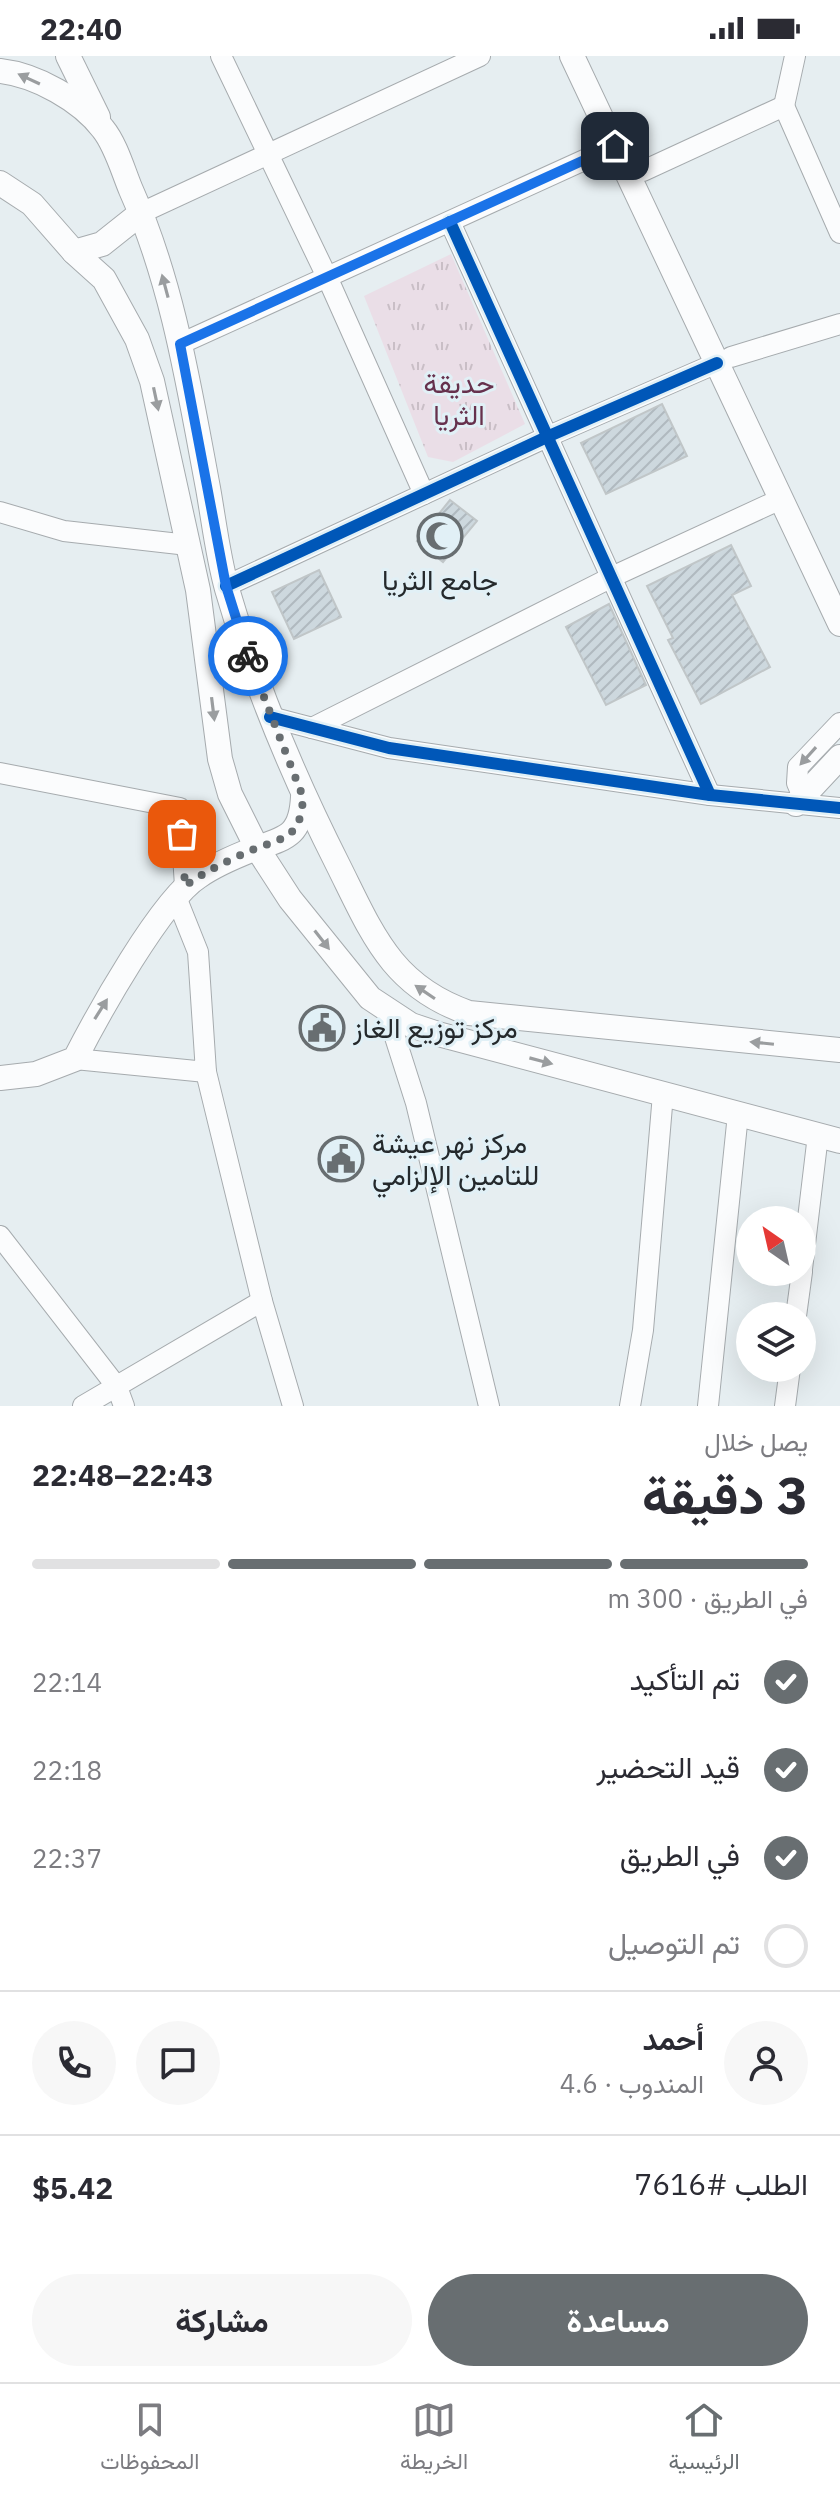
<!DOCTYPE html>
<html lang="ar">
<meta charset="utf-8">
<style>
:root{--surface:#fff;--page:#f7f7f7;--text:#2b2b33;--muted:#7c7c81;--line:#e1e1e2;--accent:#686e71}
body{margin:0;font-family:"IBM Plex Sans",Vazirmatn,sans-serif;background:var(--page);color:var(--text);direction:rtl;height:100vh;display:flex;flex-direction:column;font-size:30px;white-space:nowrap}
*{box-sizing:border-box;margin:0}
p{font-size:26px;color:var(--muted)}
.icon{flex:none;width:44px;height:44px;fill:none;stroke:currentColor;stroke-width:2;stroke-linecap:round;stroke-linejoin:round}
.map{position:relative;height:1350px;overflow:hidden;direction:ltr}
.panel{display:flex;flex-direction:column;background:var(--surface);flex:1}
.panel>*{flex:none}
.needle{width:52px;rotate:326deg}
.controls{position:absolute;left:736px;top:1150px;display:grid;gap:16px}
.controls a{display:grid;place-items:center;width:80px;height:80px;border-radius:50%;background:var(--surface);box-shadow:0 8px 32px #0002;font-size:40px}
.pin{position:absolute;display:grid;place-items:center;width:68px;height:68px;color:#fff;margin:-34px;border-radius:16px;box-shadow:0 4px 12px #0006}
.courier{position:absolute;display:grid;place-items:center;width:80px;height:80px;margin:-40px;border:6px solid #1a73e8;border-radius:50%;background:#fff;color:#222;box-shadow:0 2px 10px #0007}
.summary em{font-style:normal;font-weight:700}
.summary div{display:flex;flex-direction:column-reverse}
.summary{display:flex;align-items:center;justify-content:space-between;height:136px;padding:0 32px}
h1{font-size:52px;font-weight:700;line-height:60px}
.bar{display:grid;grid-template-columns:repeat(4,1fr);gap:12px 8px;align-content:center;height:96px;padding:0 32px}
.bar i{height:10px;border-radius:6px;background:var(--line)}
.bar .current{background:var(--accent)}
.bar p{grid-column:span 4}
.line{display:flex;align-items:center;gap:20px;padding:0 32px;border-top:2px solid var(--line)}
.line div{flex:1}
.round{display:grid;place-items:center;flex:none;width:84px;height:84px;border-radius:42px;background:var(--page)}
ol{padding:0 32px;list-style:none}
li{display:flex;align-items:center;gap:24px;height:88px}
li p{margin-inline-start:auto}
li .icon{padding:8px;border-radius:50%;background:var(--accent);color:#fff;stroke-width:4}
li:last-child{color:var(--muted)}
li i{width:44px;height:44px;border:4px solid var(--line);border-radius:50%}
.action{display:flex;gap:16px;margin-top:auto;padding:16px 32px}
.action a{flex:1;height:92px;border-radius:48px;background:var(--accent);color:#fff;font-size:32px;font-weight:700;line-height:92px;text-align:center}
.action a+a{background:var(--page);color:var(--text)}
.status{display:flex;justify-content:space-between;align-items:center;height:56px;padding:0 40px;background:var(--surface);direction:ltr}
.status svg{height:22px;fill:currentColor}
.tabs{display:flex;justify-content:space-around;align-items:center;height:112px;border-top:2px solid var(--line);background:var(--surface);font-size:22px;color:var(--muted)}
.tabs a{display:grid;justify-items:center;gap:4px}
.tabs .current{color:var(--accent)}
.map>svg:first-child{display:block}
</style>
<div class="status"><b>22:40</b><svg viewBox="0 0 49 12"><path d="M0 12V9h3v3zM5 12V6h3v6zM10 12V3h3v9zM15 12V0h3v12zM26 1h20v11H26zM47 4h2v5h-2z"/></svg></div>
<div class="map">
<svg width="840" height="1350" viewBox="0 0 840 1350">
<defs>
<pattern id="park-tufts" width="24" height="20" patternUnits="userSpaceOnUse" patternTransform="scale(2)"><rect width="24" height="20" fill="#eadee7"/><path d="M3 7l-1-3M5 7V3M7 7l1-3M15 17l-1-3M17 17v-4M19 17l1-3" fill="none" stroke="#c9bec6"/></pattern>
<pattern id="building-hatch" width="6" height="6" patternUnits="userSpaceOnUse" patternTransform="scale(2)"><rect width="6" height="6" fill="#cdd8de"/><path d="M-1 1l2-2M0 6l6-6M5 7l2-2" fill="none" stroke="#b0b9bf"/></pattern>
</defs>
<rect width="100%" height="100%" fill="#e6eef1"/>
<polygon fill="url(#park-tufts)" points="451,198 525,368 453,406 428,401 364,240"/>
<g fill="url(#building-hatch)" stroke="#c0c6c8" stroke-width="2">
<polygon points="662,348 687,400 606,438 581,387"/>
<polygon points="450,444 477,465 443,506 417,485"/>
<polygon points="731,489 751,530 732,539 770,611 701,648 668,584 673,582 647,530"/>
<polygon points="319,514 341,561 294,583 272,536"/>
<polygon points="609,548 646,629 606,649 566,571"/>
</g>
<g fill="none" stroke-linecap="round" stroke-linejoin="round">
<g stroke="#a6abae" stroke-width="22">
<g id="minor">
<polyline points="221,0 328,223 424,438"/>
<polyline points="784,50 795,0"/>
<polyline points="643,115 784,50 840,177"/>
<polyline points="141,157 480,0"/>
<polyline points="450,166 710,739"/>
<polyline points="180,288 615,90"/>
<polyline points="731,301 840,268"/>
<polyline points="0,456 64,475 188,489"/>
<polyline points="226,530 549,380 717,307"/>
<polyline points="270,661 389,692 710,739 840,752"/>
<polyline points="312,672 614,520 781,443"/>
<polyline points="0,717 180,752 185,830"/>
<polyline points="803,741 797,727 798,711 840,667"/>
<polyline points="387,956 416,1047 489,1350"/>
<polyline points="75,1003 206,1016 198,896 176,841"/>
<polyline points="206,1016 262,1245 293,1350"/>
<polyline points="0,1180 117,1331 124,1350"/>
<polyline points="802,1213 818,1079"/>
<polyline points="796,1260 802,1216"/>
<polyline points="83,1350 262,1245"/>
<polyline points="630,1350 643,1274 663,1038"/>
<polyline points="708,1350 738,1058"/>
<polyline points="785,1350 790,1312"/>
</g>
</g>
<g stroke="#a6abae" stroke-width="26">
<g id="major">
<polyline points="68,0 98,61"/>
<polyline points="572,0 840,568"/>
<path d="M0,15C36,19 81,44 103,73C116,89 123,115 131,134C173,228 189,331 208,432C214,466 218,501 227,533C255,629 293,720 338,809C372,877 391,930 469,957L840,994"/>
<polyline points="0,127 32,148 74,196 104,223 137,283 152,325 198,534 220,703 230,738 257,792 290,843 370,942 411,969 438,978 840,1085"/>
<polyline points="74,196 102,188 141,157"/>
<polyline points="796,748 840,701"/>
<path d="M0,1022L36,1018L75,1003C97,960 161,844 199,820C215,809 236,800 254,793C286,782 301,780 303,741"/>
</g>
</g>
<use href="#minor" stroke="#fbfcfd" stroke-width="20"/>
<use href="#major" stroke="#fbfcfd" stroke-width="24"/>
<g stroke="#e1f0f6" stroke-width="17">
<g id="cycleway">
<polyline points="450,166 710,739"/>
<polyline points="226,530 549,380 717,307"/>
<polyline points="270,661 389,692 710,739 840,752"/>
</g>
</g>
<use href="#cycleway" stroke="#0057b8" stroke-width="12"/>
</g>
<defs><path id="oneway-solid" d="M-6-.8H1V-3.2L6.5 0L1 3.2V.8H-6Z" transform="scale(2)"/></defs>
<g fill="#9a9d9f">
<use href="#oneway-solid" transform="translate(29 23) rotate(-155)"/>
<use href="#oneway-solid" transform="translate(165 230) rotate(-105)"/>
<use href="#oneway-solid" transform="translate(156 343) rotate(78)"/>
<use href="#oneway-solid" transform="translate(213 653) rotate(83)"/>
<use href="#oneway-solid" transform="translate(808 700) rotate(132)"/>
<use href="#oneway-solid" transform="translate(322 884) rotate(52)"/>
<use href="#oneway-solid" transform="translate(425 936) rotate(-146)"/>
<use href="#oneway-solid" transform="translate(101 953) rotate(-58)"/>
<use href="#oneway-solid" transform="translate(762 987) rotate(-174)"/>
<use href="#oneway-solid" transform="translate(541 1005) rotate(15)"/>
</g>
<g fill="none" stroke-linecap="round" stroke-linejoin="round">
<path stroke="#686e71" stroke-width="8" stroke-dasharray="0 14.4" d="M182,778L185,830C206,815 229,804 252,794C284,781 301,783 303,741L248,600"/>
<polyline stroke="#1a73e8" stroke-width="10" points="248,600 226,530 180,288 615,90"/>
</g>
<defs>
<g id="mosque-ring" transform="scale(2.3)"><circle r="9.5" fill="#e1f0f6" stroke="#686e71" stroke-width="1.5"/><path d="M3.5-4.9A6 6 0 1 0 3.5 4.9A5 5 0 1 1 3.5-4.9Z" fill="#686e71"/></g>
<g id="civic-ring" transform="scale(2.3)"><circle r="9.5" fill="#e1f0f6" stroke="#686e71" stroke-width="1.5"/><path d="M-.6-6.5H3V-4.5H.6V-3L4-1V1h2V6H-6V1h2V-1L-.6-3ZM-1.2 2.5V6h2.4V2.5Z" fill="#686e71"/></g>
</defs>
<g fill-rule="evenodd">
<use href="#mosque-ring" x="440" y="480"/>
<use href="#civic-ring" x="322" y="972"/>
<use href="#civic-ring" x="341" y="1103"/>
</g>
<g text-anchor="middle" stroke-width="6" stroke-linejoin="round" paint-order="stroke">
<g font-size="28" fill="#66314d" stroke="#e1f0f6">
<text x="459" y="337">حديقة<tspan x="459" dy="32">الثريا</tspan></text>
</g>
<g font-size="28" fill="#24292c" stroke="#e1f0f6" text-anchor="start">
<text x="440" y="534" text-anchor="middle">جامع الثريا</text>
<text x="353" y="982">مركز توزيع الغاز</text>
<text x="372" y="1097">مركز نهر عيشة<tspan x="372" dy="32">للتامين الإلزامي</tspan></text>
</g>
</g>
</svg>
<div class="controls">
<a><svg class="needle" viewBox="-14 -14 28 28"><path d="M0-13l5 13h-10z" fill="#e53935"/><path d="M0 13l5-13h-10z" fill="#7c7c81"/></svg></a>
<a><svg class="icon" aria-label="layers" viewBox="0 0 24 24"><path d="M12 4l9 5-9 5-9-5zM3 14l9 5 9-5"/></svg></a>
</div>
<div class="pin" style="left:182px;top:778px;background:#ea580c"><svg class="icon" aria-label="bag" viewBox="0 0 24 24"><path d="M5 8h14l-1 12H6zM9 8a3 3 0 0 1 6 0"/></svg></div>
<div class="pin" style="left:615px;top:90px;background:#1f2937"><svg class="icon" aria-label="home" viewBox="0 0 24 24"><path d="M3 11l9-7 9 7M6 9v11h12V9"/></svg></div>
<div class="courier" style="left:248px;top:600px"><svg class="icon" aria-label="bike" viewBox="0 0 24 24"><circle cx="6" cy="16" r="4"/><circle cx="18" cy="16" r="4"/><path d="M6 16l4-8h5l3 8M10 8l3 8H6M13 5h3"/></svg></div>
</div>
<section class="panel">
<div class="summary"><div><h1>3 دقيقة</h1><p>يصل خلال</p></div><em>22:43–22:48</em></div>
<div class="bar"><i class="current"></i><i class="current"></i><i class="current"></i><i></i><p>في الطريق · 300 m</p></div>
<ol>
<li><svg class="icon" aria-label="check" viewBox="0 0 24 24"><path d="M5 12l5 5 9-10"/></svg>تم التأكيد<p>22:14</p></li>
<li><svg class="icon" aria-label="check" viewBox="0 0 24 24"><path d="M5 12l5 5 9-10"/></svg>قيد التحضير<p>22:18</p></li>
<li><svg class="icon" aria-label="check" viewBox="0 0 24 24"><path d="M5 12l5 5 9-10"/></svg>في الطريق<p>22:37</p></li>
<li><i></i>تم التوصيل</li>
</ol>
<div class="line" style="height:144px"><a class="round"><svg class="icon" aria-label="person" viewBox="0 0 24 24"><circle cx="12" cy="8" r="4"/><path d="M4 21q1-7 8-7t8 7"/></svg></a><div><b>أحمد</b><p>المندوب · 4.6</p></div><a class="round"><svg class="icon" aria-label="chat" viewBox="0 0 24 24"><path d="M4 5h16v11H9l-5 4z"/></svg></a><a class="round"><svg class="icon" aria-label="phone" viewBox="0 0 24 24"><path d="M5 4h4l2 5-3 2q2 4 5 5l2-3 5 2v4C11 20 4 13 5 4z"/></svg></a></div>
<div class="line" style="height:104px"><div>الطلب #7616</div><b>$5.42</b></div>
<div class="action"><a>مساعدة</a><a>مشاركة</a></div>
</section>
<nav class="tabs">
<a class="current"><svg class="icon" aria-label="home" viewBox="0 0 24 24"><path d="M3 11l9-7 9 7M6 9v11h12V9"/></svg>الرئيسية</a>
<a><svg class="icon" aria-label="map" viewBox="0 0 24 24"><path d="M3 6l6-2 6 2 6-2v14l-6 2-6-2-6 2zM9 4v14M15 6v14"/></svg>الخريطة</a>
<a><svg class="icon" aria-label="saved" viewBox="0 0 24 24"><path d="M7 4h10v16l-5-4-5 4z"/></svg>المحفوظات</a>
</nav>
